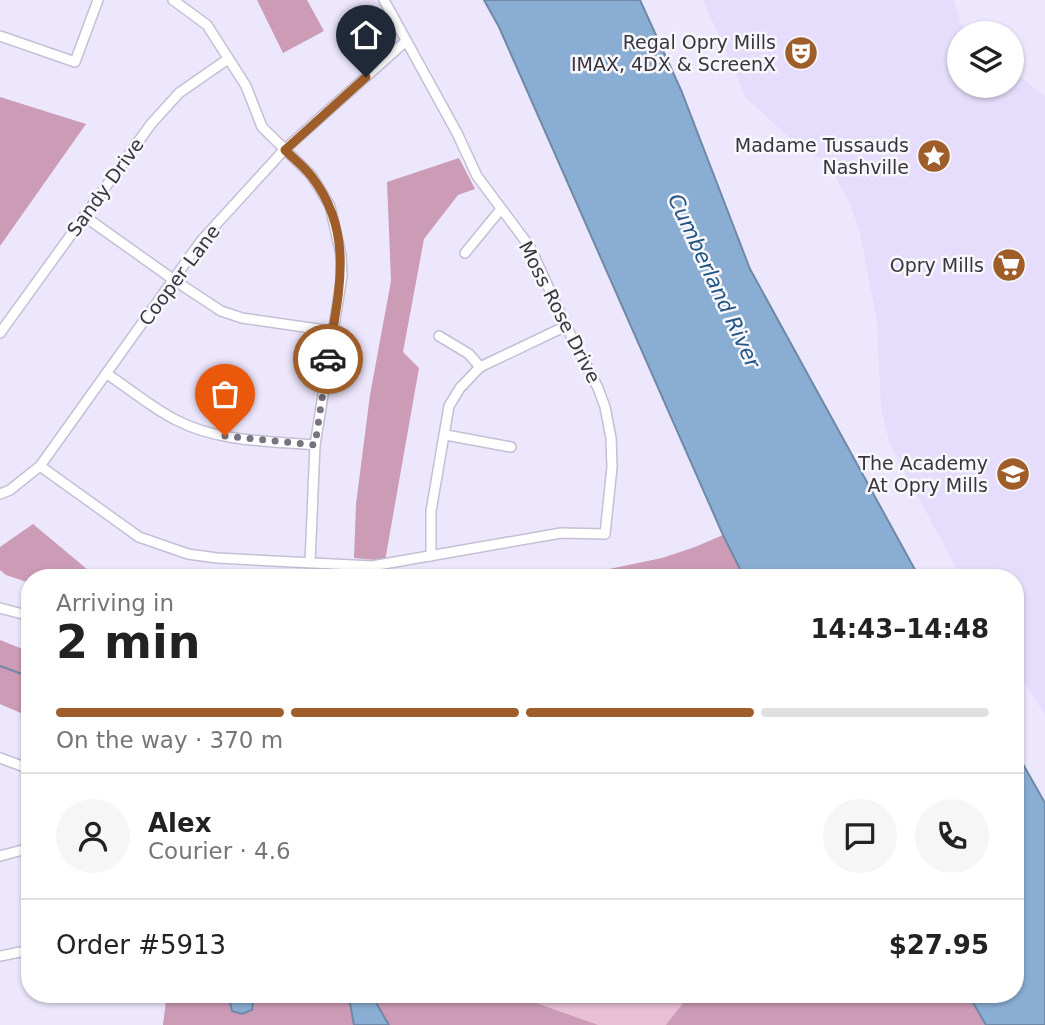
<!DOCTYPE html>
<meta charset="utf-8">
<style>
:root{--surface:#fff;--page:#f6f6f6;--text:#222;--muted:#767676;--line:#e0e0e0;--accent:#9f5e29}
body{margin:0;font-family:"DejaVu Sans",sans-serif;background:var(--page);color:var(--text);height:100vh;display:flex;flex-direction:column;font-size:26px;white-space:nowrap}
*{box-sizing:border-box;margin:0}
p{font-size:23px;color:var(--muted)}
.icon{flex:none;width:38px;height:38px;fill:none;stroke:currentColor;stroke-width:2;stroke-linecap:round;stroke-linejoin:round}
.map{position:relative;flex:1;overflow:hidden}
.details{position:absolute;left:21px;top:569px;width:1003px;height:434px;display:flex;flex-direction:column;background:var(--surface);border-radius:28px;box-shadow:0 2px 5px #0004}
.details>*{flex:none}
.tools{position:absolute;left:947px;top:21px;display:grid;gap:14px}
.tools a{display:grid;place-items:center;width:77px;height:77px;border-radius:50%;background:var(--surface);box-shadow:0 2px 5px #0004;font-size:35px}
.pin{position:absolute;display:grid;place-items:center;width:60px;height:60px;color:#fff;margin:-72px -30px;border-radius:50% 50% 50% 0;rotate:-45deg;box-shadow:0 0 7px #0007}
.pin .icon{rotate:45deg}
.courier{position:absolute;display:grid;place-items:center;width:70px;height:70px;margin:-35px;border:5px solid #9f5e29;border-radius:50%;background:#fff;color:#222;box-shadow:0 2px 9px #0007}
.headline em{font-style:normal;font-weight:700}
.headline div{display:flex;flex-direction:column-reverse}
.headline{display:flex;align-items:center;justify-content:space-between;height:119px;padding:0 35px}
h1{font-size:46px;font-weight:700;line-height:52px}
.bar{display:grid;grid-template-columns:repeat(4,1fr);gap:10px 7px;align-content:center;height:84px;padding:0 35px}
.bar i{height:9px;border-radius:5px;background:var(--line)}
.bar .current{background:var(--accent)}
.bar p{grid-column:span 4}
.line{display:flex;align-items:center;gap:18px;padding:0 35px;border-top:2px solid var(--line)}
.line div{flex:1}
.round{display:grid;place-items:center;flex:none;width:74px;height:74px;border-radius:37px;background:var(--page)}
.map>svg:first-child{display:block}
</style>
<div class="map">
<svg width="1045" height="1025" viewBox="0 0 1045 1025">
<rect width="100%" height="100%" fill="#ede7fd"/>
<polygon fill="#e5ddfb" points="703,0 954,0 960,22 968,33 959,33 959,86 1012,86 1012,70 1045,97 1045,715 1015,667 1015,578 961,577 890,445 881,410 877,322 859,228 848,200 832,171 822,160 795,143 746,98"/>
<polygon fill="#e8bfd5" points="167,994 968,994 986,1025 163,1025"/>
<g fill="#cc9bb5">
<polygon points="257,0 307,0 324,31 283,53"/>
<polygon points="0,97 86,124 0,246"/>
<polygon points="459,158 475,189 458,195 424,239 403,352 419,368 385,561 354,558 356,504 370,395 391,281 387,182"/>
<polygon points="33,524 88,570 102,577 30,578 30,583 6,575 0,570 0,547"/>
<polygon points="723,535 744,577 566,578 662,558 695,547"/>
<polygon points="0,640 30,652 30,717 0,704"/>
<polygon points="167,994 228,994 230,1005 252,1010 254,994 337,994 350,1003 354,1025 163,1025"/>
<polygon points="371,994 511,994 598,1025 389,1025"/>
<polygon points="690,994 968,994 986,1025 666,1025"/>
</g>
<g fill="#89add3" stroke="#7089a6" stroke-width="2">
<polygon points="484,0 640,0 681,90 750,269 919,577 744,577 723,535 499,27"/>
<polygon points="1015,750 1045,803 1045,1025 986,1025 968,994 1015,994"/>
<polygon points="228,994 254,994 252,1010 242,1014 232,1011"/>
<polygon points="337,994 371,994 389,1025 354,1025 350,1003"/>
</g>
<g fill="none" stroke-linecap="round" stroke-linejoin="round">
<polyline stroke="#7089a6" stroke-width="2" points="0,666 30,677"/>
<g stroke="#c4bfd4" stroke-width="12">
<g id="minor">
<polyline points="173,0 207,25 246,86 262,127 311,175 318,186 330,206 341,255 342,276 315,445 310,562"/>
<polyline points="0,36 75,62 98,0"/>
<polyline points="84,216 174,280 221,311 242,318 332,331"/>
<polyline points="465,253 501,209"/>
<polyline points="0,333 151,124 179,93 228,59"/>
<polyline points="439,336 469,354 480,367"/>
<path d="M107,374C130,389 152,408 176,420C218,442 269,441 315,445"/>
<polyline points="446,435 511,447"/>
<polyline points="40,466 139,537 188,554 217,558 372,566 561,533 605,534 612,467 611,438 605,407 598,388 566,326 530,247 477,176 457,133 384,0"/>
<polyline points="0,494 10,490 40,466 201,241 284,150 406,41"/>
<polyline points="431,556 431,511 449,406 460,388 480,367 566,326"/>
<polyline points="0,608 30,616"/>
<polyline points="0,758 30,769"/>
<polyline points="0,856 30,848"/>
<polyline points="0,956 30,950"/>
</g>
</g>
<use href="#minor" stroke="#fff" stroke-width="9"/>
</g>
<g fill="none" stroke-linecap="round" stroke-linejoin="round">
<polyline stroke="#777380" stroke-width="7" stroke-dasharray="0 12.6" points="225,436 315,445 328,359"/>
<path stroke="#9f5e29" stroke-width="9" d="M328,359C338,294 356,235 312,177C305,167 294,159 285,150L366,77"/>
</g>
<defs>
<g id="theatre-disc" transform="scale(1.75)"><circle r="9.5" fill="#9f5e29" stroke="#f8f7fc"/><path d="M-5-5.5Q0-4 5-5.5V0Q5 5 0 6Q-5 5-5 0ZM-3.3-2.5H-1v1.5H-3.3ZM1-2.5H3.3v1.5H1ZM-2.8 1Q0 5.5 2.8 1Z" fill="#fff"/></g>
<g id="sight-disc" transform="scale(1.75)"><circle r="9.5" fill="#9f5e29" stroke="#f8f7fc"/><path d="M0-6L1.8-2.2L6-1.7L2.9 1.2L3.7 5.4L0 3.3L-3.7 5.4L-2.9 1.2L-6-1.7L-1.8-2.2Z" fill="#fff"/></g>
<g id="supermarket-disc" transform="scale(1.75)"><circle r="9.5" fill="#9f5e29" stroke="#f8f7fc"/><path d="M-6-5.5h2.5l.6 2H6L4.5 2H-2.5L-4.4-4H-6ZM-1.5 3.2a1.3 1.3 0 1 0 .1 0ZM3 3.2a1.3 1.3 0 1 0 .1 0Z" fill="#fff"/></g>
<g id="school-disc" transform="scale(1.75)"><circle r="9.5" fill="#9f5e29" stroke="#f8f7fc"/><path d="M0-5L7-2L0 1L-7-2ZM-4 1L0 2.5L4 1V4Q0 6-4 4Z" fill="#fff"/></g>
</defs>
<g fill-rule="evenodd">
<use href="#theatre-disc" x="801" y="53"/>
<use href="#sight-disc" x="934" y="156"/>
<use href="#supermarket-disc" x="1009" y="265"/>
<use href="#school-disc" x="1013" y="474"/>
</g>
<g text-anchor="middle" stroke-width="5" stroke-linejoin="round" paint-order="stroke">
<g font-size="19" fill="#37353d" stroke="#f8f7fc" text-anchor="end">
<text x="776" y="49">Regal Opry Mills<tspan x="776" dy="22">IMAX, 4DX &amp; ScreenX</tspan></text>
<text x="909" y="152">Madame Tussauds<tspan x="909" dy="22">Nashville</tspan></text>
<text x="984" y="272">Opry Mills</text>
<text x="988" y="470">The Academy<tspan x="988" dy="22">At Opry Mills</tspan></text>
</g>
<g font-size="19" fill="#37353d" stroke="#f8f7fc">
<text transform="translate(105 187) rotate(-54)" y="7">Sandy Drive</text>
<text transform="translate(179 275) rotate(-53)" y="7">Cooper Lane</text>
<text transform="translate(560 312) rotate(63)" y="7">Moss Rose Drive</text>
</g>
<g font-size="21" font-style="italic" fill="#225586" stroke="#f8f7fc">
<text transform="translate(714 281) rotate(65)" y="7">Cumberland River</text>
</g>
</g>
</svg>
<div class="tools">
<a><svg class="icon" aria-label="layers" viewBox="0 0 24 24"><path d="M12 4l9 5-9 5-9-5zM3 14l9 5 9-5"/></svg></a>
</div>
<div class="pin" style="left:225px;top:436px;background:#ea580c"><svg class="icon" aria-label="bag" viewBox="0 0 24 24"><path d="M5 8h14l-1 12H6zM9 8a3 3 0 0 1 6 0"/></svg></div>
<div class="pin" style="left:366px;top:77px;background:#1f2937"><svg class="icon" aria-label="home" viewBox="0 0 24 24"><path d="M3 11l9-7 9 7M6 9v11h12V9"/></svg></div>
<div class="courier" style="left:328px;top:359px"><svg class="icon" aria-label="car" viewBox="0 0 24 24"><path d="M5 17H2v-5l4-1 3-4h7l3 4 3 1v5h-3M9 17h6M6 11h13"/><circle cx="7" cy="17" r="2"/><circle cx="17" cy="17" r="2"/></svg></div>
<section class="details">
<div class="headline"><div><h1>2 min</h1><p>Arriving in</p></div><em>14:43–14:48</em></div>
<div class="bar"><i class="current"></i><i class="current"></i><i class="current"></i><i></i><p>On the way · 370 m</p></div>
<div class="line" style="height:126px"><a class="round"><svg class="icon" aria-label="person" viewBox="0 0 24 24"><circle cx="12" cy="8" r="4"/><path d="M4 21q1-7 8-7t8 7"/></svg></a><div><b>Alex</b><p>Courier · 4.6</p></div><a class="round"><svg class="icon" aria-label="chat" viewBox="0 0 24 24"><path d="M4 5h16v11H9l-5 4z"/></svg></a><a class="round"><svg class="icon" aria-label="phone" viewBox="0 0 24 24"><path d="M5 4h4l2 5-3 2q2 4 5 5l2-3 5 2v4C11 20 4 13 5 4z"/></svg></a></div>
<div class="line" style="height:91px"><div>Order #5913</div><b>$27.95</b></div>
</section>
</div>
